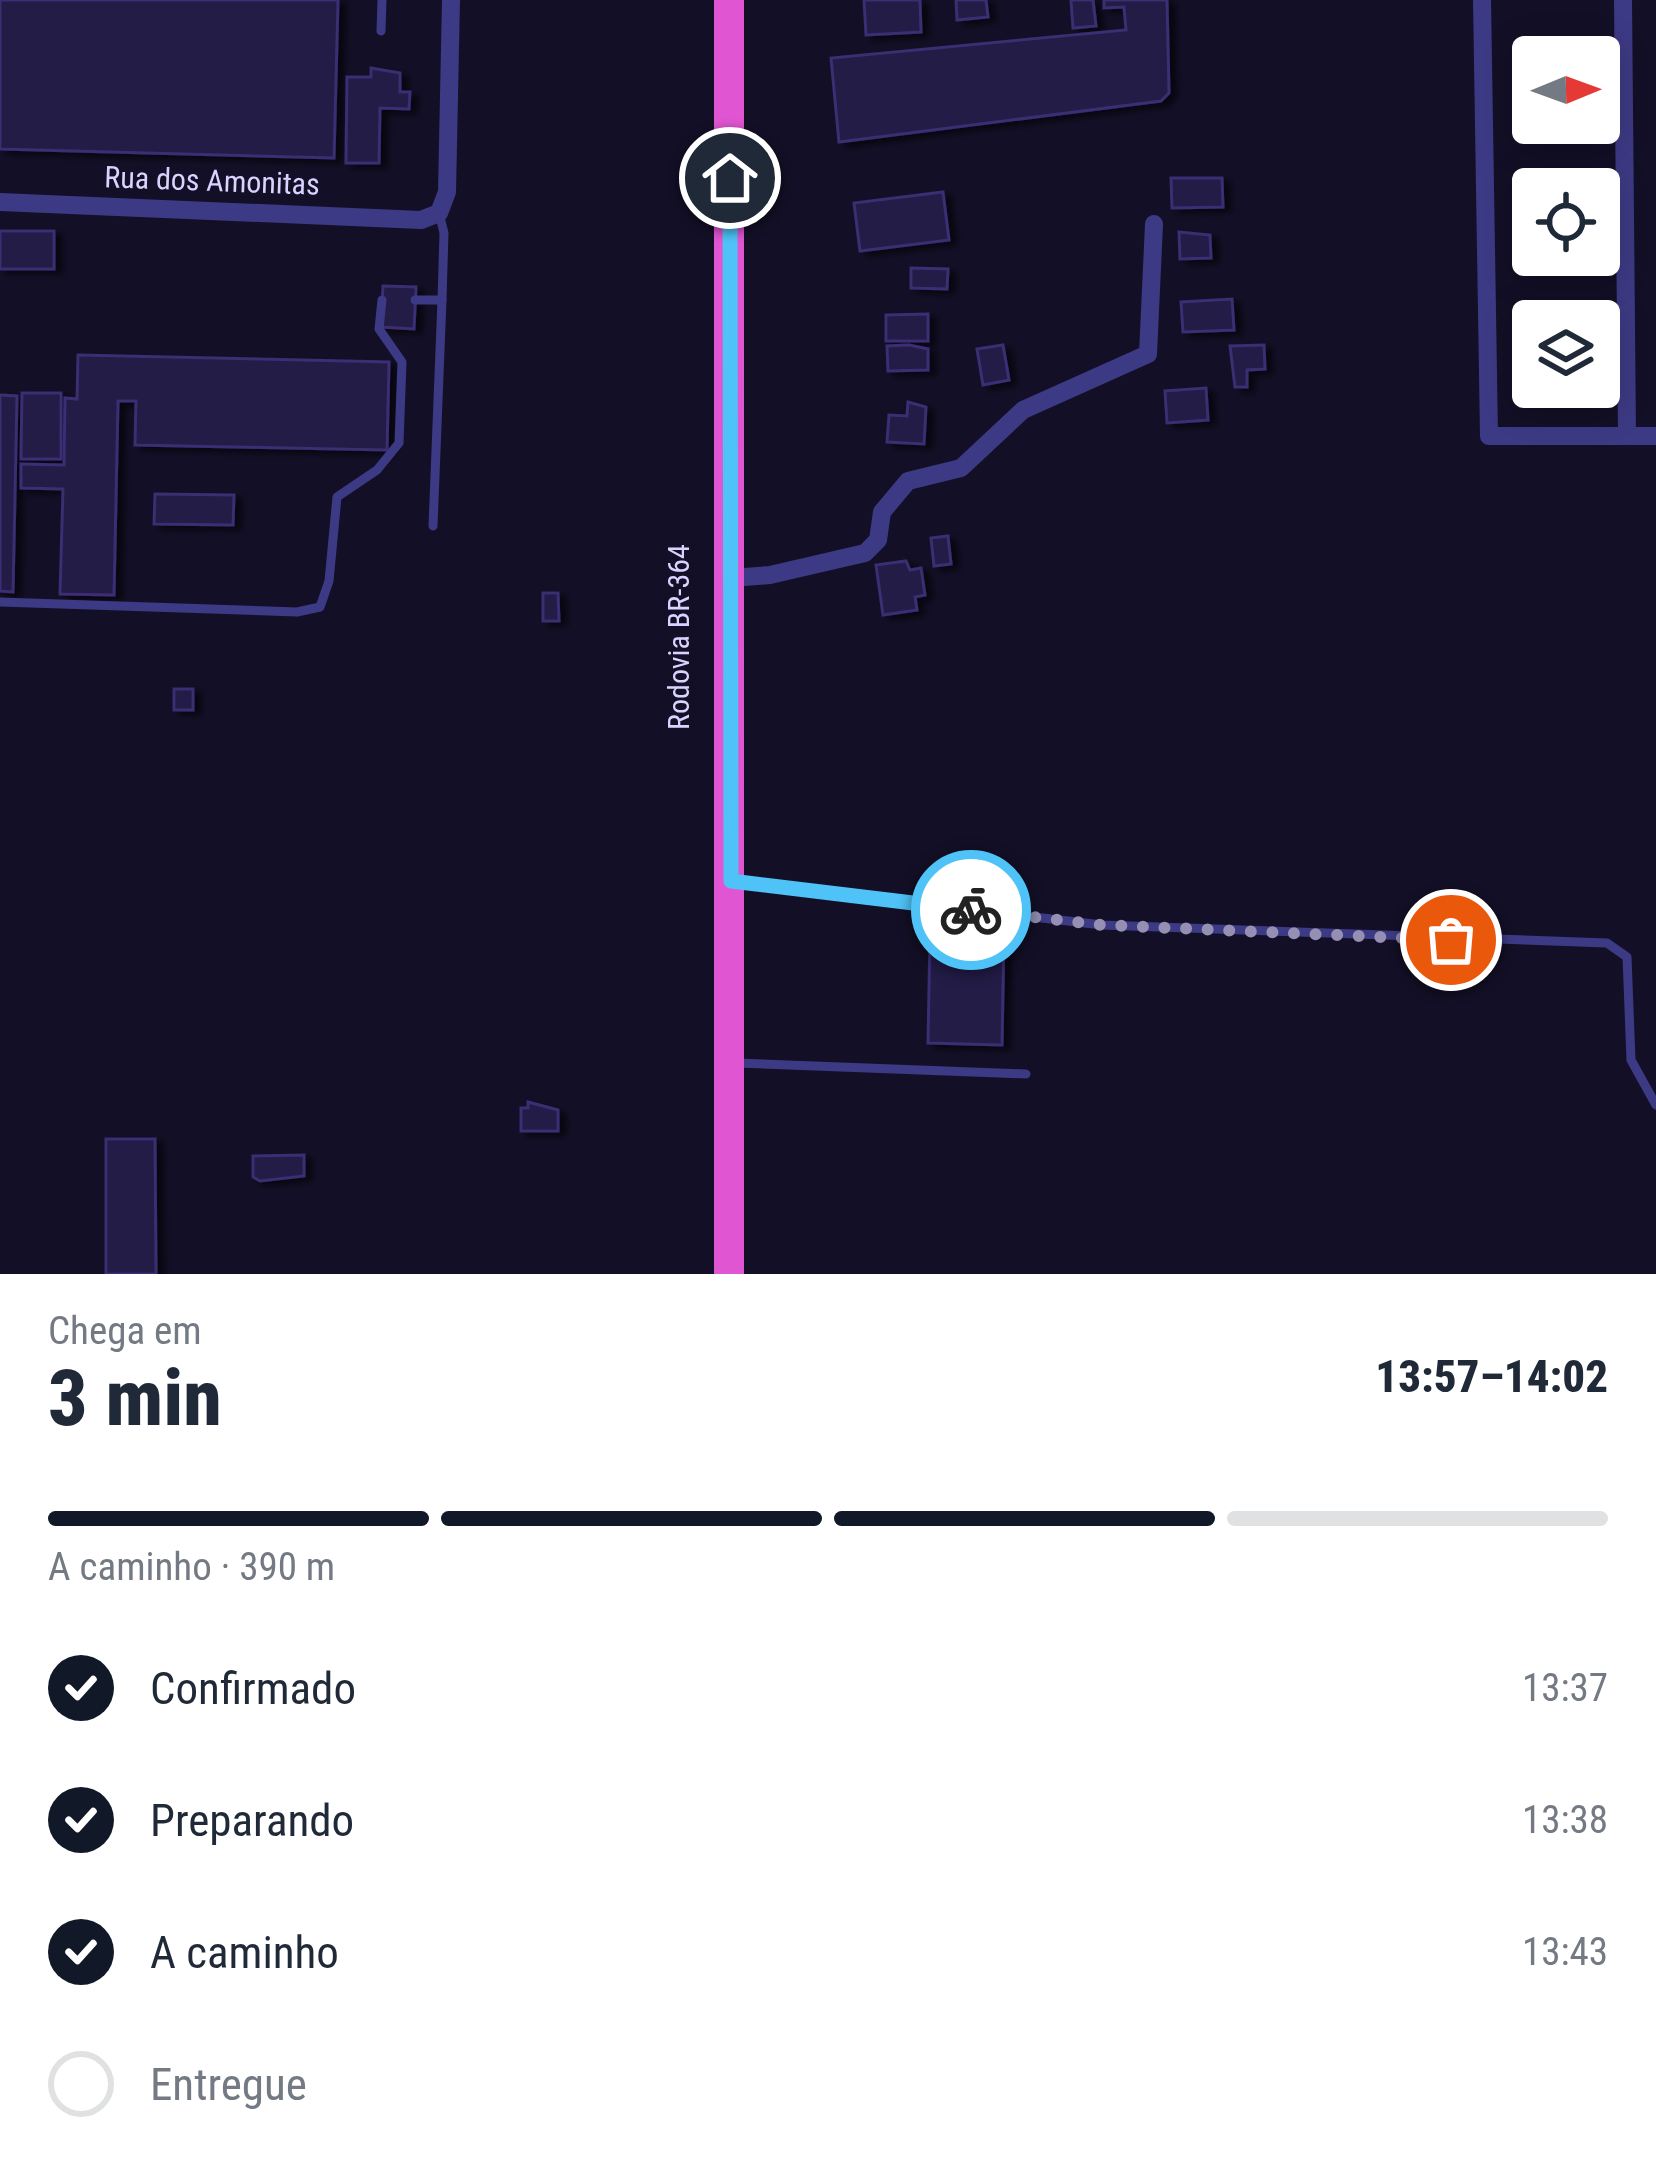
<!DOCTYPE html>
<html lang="pt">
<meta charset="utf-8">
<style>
:root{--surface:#fff;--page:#f2f2f3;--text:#1f2937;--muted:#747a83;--line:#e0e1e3;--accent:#111827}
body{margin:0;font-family:"Roboto Condensed",sans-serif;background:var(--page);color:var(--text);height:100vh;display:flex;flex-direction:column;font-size:45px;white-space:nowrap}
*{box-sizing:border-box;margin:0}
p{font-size:39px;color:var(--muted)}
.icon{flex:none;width:66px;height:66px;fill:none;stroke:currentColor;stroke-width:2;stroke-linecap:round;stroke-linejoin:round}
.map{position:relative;height:1274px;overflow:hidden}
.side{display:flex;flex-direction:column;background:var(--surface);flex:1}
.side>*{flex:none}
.needle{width:78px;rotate:89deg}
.controls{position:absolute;left:1512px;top:36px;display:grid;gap:24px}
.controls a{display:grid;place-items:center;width:108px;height:108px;border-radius:12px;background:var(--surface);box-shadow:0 6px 30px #0003;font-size:60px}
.pin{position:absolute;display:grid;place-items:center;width:102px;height:102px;color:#fff;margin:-51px;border:6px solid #fff;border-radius:50%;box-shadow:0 3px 12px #0007}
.courier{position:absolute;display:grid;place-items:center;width:120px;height:120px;margin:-60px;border:9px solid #4fc3f7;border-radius:50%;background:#fff;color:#222;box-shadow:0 3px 15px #0007}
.summary em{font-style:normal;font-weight:800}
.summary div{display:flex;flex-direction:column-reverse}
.summary{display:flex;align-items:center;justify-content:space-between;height:204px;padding:0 48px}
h1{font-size:78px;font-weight:800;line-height:90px}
.bar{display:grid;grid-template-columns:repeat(4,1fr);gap:18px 12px;align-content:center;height:144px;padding:0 48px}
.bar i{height:15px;border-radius:9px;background:var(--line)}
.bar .on{background:var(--accent)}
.bar p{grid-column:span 4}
ol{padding:0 48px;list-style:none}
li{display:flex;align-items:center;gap:36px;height:132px}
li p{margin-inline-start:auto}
li .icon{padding:12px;border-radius:50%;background:var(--accent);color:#fff;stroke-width:4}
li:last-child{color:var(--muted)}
li i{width:66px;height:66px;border:6px solid var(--line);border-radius:50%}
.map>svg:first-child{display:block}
</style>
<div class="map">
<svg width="1656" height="1274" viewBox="0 0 1656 1274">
<defs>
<filter id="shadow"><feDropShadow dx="7" dy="4" stdDeviation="3" flood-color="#0009"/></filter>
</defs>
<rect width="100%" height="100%" fill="#130f26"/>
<g fill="#241b47" stroke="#3b2d73" stroke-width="3" filter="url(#shadow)">
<polygon points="0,0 338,0 334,158 0,149"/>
<polygon points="864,0 920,0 921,32 866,35"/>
<polygon points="956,0 986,0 988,17 957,20"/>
<polygon points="1071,0 1093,0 1096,26 1073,28"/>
<polygon points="1104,0 1167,0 1169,93 1161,101 839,142 831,58 1126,30 1124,7 1104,8"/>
<polygon points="371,68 400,73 400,92 410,92 409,109 380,108 379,163 346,163 347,77 371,77"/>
<polygon points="1171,178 1222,178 1223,207 1172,208"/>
<polygon points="943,192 949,240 860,251 854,203"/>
<rect x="0" y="231" width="54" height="38"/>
<polygon points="1179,232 1210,235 1211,258 1180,259"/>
<polygon points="911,268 948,269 947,289 911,288"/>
<polygon points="383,286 416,287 414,329 381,327"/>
<polygon points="1232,299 1234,330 1183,332 1181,302"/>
<polygon points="928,314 928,341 886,341 886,315"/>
<polygon points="909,345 928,349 928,370 888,371 887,346"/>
<polygon points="1003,345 1009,380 983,385 977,349"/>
<polygon points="1264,345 1265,369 1247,370 1247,387 1235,387 1230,346"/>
<polygon points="78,355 389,362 387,450 135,445 136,401 118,401 114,595 60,594 63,489 21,488 21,464 64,465 65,398 77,399"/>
<polygon points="1206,388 1208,420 1167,423 1165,391"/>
<polygon points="22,393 61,393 61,459 21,459"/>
<polygon points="0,395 17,396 13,592 0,591"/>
<polygon points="908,402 926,407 924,444 887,442 889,415 907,416"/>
<polygon points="155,494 234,495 233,525 154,524"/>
<polygon points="948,536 951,564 934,566 931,538"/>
<polygon points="906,561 910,570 921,568 925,595 915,597 917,610 883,615 876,565"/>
<polygon points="543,593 558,593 559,621 543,621"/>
<rect x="174" y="689" width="19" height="21"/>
<polygon points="930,934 1004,935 1002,1045 928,1043"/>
<polygon points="528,1102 558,1110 558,1131 521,1131 521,1108 528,1108"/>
<polygon points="106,1139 155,1139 156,1274 106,1274"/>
<polygon points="304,1155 304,1176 260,1181 253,1177 253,1156"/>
</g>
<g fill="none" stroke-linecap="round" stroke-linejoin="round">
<g stroke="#3d3a85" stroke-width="9">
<polyline points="381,31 382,0"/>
<polyline points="415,300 442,300 444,233 439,213"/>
<polyline points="433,526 442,300"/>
<polyline points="0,602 297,612 320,607 329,581 337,497 377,470 399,443 402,362 379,329 382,300"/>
<polyline points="736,882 1102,925 1607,943 1627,957 1631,1060 1656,1105"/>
<polyline points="737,1063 1026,1074"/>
</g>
<g stroke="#3d3a85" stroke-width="18">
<polyline points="1482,0 1489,436 1656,436"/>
<polyline points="1623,0 1627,436"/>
<polyline points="0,202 421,220 439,213 447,192 451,0"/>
<polyline points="731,578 770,575 865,553 878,540 882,512 908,481 961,468 1023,410 1148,354 1154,224"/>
</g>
<polyline stroke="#e055d1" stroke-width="30" points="729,0 729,1274"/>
</g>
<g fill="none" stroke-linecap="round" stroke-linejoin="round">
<polyline stroke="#948fb3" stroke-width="12" stroke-dasharray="0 21.6" points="971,910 1102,925 1451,940"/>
<polyline stroke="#4fc3f7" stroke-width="15" points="730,178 731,881 971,910"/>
</g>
<g text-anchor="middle" stroke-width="9" stroke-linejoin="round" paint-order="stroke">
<g font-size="30" fill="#d9d4ff" stroke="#130f26">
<text transform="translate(212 181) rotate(2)" y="10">Rua dos Amonitas</text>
<text transform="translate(679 637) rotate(-90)" y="10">Rodovia BR-364</text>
</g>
</g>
</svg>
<div class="controls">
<a><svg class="needle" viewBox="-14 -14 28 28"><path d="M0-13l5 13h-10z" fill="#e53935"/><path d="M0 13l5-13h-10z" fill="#747a83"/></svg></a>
<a><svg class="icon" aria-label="locate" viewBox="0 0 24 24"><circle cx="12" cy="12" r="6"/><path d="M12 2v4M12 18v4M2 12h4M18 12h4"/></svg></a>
<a><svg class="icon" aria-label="layers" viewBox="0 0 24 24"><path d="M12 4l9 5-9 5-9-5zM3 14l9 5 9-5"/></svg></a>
</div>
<div class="pin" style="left:1451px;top:940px;background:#ea580c"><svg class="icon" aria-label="bag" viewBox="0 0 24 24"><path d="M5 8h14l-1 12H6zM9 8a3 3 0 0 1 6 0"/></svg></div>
<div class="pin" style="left:730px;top:178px;background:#1f2937"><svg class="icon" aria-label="home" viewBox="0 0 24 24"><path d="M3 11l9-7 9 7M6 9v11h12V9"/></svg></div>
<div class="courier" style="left:971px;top:910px"><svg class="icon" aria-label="bike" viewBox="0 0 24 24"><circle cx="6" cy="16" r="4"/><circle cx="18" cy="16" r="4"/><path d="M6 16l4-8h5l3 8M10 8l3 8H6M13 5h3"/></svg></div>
</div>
<section class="side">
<div class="summary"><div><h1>3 min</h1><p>Chega em</p></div><em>13:57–14:02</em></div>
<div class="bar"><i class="on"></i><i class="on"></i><i class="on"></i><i></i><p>A caminho · 390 m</p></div>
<ol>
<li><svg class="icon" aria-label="check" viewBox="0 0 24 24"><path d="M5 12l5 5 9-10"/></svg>Confirmado<p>13:37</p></li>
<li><svg class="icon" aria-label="check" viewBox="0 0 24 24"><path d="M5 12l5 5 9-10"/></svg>Preparando<p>13:38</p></li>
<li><svg class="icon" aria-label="check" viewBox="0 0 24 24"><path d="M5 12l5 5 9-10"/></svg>A caminho<p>13:43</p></li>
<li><i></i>Entregue</li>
</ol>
</section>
